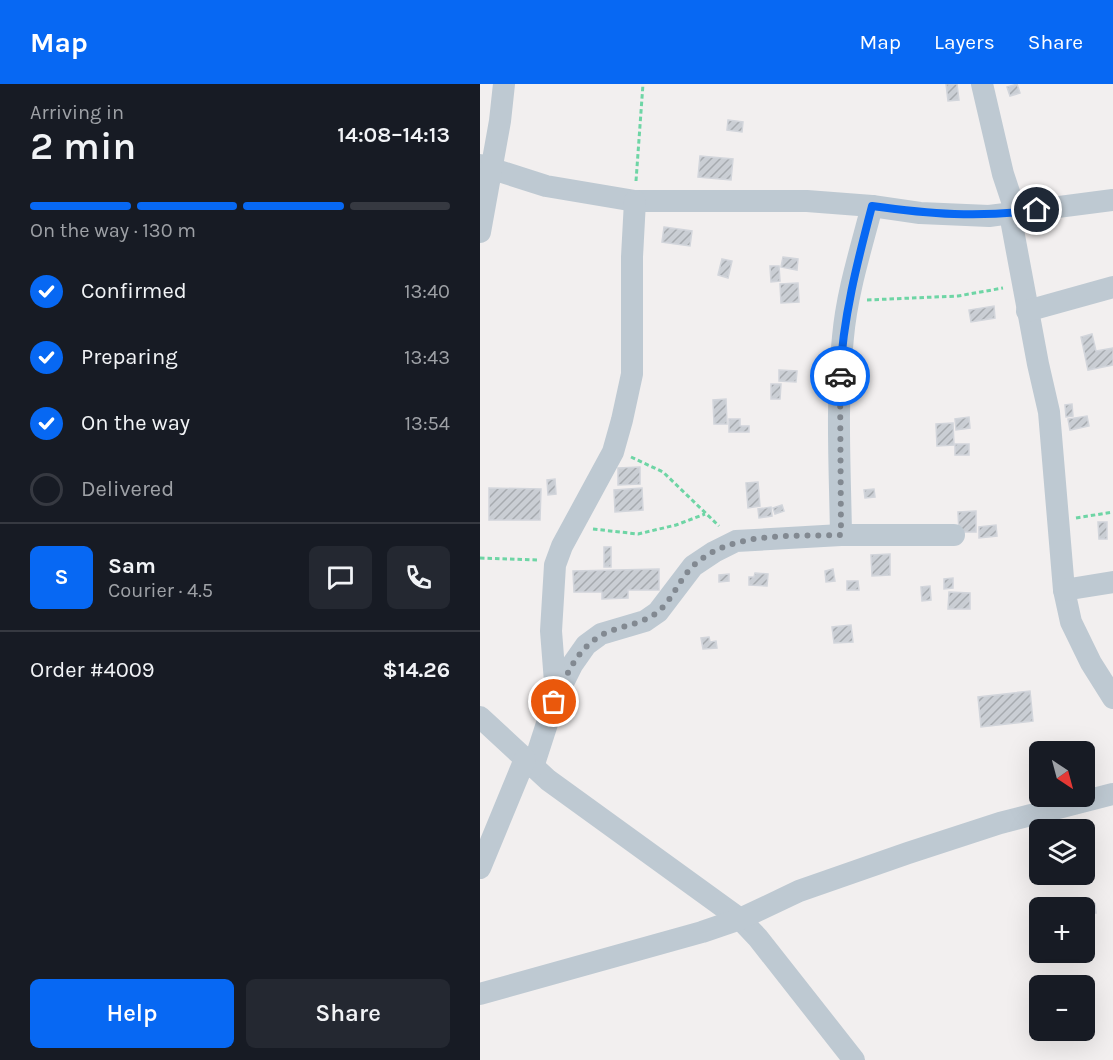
<!DOCTYPE html>
<meta charset="utf-8">
<style>
:root{--surface:#171b24;--page:#242831;--text:#f1f3f6;--muted:#9ea1a6;--line:#363941;--accent:#0768f3}
body{margin:0;font-family:Karla,sans-serif;background:var(--page);color:var(--text);height:100vh;display:flex;flex-direction:column;font-size:22px;white-space:nowrap}
*{box-sizing:border-box;margin:0}
p{font-size:20px;color:var(--muted)}
.icon{flex:none;width:33px;height:33px;fill:none;stroke:currentColor;stroke-width:2;stroke-linecap:round;stroke-linejoin:round}
.map{position:relative;flex:1;overflow:hidden}
.drawer{display:flex;flex-direction:column;background:var(--surface);width:480px}
.drawer>*{flex:none}
.needle{width:39px;rotate:144deg}
.controls{position:absolute;left:549px;top:657px;display:grid;gap:12px}
.controls a{display:grid;place-items:center;width:66px;height:66px;border-radius:9px;background:var(--surface);box-shadow:0 6px 24px #0002;font-size:30px}
.pin{position:absolute;display:grid;place-items:center;width:51px;height:51px;color:#fff;margin:-26px;border:3px solid #fff;border-radius:50%;box-shadow:0 2px 6px #0007}
.courier{position:absolute;display:grid;place-items:center;width:60px;height:60px;margin:-30px;border:4px solid #0768f3;border-radius:50%;background:#fff;color:#222;box-shadow:0 2px 8px #0007}
.headline em{font-style:normal;font-weight:600}
.headline div{display:flex;flex-direction:column-reverse}
.headline{display:flex;align-items:center;justify-content:space-between;height:102px;padding:0 30px}
h1{font-size:39px;font-weight:600;line-height:45px}
.bar{display:grid;grid-template-columns:repeat(4,1fr);gap:9px 6px;align-content:center;height:72px;padding:0 30px}
.bar i{height:8px;border-radius:4px;background:var(--line)}
.bar .selected{background:var(--accent)}
.bar p{grid-column:span 4}
.line{display:flex;align-items:center;gap:15px;padding:0 30px;border-top:2px solid var(--line)}
.line div{flex:1}
.round{display:grid;place-items:center;flex:none;width:63px;height:63px;border-radius:9px;background:var(--page)}
ol{padding:0 30px;list-style:none}
li{display:flex;align-items:center;gap:18px;height:66px}
li p{margin-inline-start:auto}
li .icon{padding:6px;border-radius:50%;background:var(--accent);color:#fff;stroke-width:4}
li:last-child{color:var(--muted)}
li i{width:33px;height:33px;border:3px solid var(--line);border-radius:50%}
.button{display:flex;gap:12px;margin-top:auto;padding:12px 30px}
.button a{flex:1;height:69px;border-radius:9px;background:var(--accent);color:#fff;font-size:24px;font-weight:600;line-height:69px;text-align:center}
.button a+a{background:var(--page);color:var(--text)}
header{display:flex;align-items:center;gap:36px;box-sizing:border-box;height:84px;padding:0 30px;background:var(--accent);color:#fff}
header strong{font-size:28px}
nav{display:flex;gap:33px;margin-inline-start:auto;font-size:21px}
main{display:flex;flex:1;min-height:0}
.map>svg:first-child{display:block}
</style>
<header>
<strong>Map</strong>
<nav><a>Map</a><a>Layers</a><a>Share</a></nav>
</header>
<main>
<section class="drawer">
<div class="headline"><div><h1>2 min</h1><p>Arriving in</p></div><em>14:08–14:13</em></div>
<div class="bar"><i class="selected"></i><i class="selected"></i><i class="selected"></i><i></i><p>On the way · 130 m</p></div>
<ol>
<li><svg class="icon" aria-label="check" viewBox="0 0 24 24"><path d="M5 12l5 5 9-10"/></svg>Confirmed<p>13:40</p></li>
<li><svg class="icon" aria-label="check" viewBox="0 0 24 24"><path d="M5 12l5 5 9-10"/></svg>Preparing<p>13:43</p></li>
<li><svg class="icon" aria-label="check" viewBox="0 0 24 24"><path d="M5 12l5 5 9-10"/></svg>On the way<p>13:54</p></li>
<li><i></i>Delivered</li>
</ol>
<div class="line" style="height:108px"><b class="round" style="background:var(--accent);color:#fff">S</b><div><b>Sam</b><p>Courier · 4.5</p></div><a class="round"><svg class="icon" aria-label="chat" viewBox="0 0 24 24"><path d="M4 5h16v11H9l-5 4z"/></svg></a><a class="round"><svg class="icon" aria-label="phone" viewBox="0 0 24 24"><path d="M5 4h4l2 5-3 2q2 4 5 5l2-3 5 2v4C11 20 4 13 5 4z"/></svg></a></div>
<div class="line" style="height:78px"><div>Order #4009</div><b>$14.26</b></div>
<div class="button"><a>Help</a><a>Share</a></div>
</section>
<div class="map">
<svg width="633" height="976" viewBox="0 0 633 976">
<defs>
<pattern id="building-hatch" width="6" height="6" patternUnits="userSpaceOnUse" patternTransform="scale(1.5)"><rect width="6" height="6" fill="#caced4"/><path d="M-1 1l2-2M0 6l6-6M5 7l2-2" fill="none" stroke="#a6aaaf"/></pattern>
</defs>
<rect width="100%" height="100%" fill="#f2efef"/>
<g fill="url(#building-hatch)" stroke="#d2d5db" stroke-width="1.5">
<polygon points="466,0 477,0 479,16 468,17"/>
<polygon points="537,0 540,9 530,12 527,3"/>
<polygon points="248,36 263,38 262,48 247,46"/>
<polygon points="220,72 253,75 251,96 218,93"/>
<polygon points="184,143 212,147 210,162 182,158"/>
<polygon points="303,173 318,175 317,186 301,183"/>
<polygon points="242,175 252,177 248,194 238,191"/>
<polygon points="290,182 299,182 300,197 291,198"/>
<polygon points="318,199 319,218 301,219 300,200"/>
<polygon points="514,222 515,234 491,238 489,226"/>
<polygon points="612,250 616,267 633,264 633,281 608,286 601,253"/>
<polygon points="299,286 317,287 316,298 299,297"/>
<polygon points="291,300 301,300 300,315 291,315"/>
<polygon points="246,315 247,340 234,340 233,316"/>
<polygon points="592,320 593,332 586,333 585,321"/>
<polygon points="607,332 609,342 590,346 588,335"/>
<polygon points="489,333 490,344 476,346 475,335"/>
<polygon points="249,335 260,335 260,342 269,342 269,348 249,348"/>
<polygon points="473,339 474,361 457,362 456,340"/>
<rect x="475" y="360" width="14" height="11"/>
<polygon points="160,383 160,400 138,401 138,384"/>
<polygon points="75,395 76,410 68,411 67,396"/>
<polygon points="278,398 280,422 268,424 266,399"/>
<polygon points="9,404 61,405 60,436 9,436"/>
<polygon points="162,404 163,426 135,428 134,406"/>
<polygon points="394,405 395,413 385,414 384,406"/>
<polygon points="302,421 304,427 295,430 293,424"/>
<polygon points="291,423 292,432 279,434 278,425"/>
<polygon points="496,427 496,448 479,448 478,428"/>
<polygon points="618,438 627,438 627,455 619,455"/>
<polygon points="516,441 517,452 499,454 499,443"/>
<rect x="124" y="463" width="7" height="20"/>
<polygon points="410,470 410,491 392,492 391,471"/>
<polygon points="179,485 179,506 148,506 148,514 122,515 122,508 94,508 93,487"/>
<polygon points="353,485 355,497 346,498 345,487"/>
<polygon points="275,489 288,490 287,502 269,501 269,493 274,493"/>
<polygon points="249,490 249,497 239,498 239,491"/>
<polygon points="473,494 473,504 464,505 464,495"/>
<polygon points="367,497 378,497 379,506 367,506"/>
<polygon points="450,502 451,516 442,517 441,503"/>
<polygon points="469,508 490,509 490,525 468,525"/>
<polygon points="371,541 373,558 354,559 352,543"/>
<polygon points="229,553 230,558 236,557 237,564 223,565 221,554"/>
<polygon points="550,607 553,637 501,643 498,613"/>
<polygon points="608,814 608,820 615,820 616,829 604,829 604,824 601,824 601,815"/>
</g>
<g fill="none" stroke-linecap="round" stroke-linejoin="round">
<g stroke="#6ed5a5" stroke-width="3" stroke-dasharray="4.5 3" stroke-linecap="butt">
<polyline points="156,97 163,0"/>
<polyline points="387,216 478,212 523,204"/>
<polyline points="151,373 183,388 239,442"/>
<polyline points="596,434 633,428"/>
<polyline points="113,445 158,450 196,441 225,430"/>
<polyline points="0,474 58,476"/>
</g>
<g stroke="#bec9d2" stroke-width="22">
<polyline points="502,0 523,90 536,129"/>
<polyline points="0,81 66,102 155,117 327,117 392,122 440,129 509,132 633,116"/>
<polyline points="530,130 558,280 569,328 584,506 591,538 611,579 633,614"/>
<polyline points="0,148 20,37 24,0"/>
<polyline points="547,227 633,203"/>
<path d="M361,451C360,385 356,318 363,253C367,208 381,165 392,122"/>
<polyline points="584,506 633,498"/>
<polyline points="77,611 92,581 106,561 121,550 165,537 178,528 213,482 234,468 256,457 361,451 474,451"/>
<polyline points="0,633 68,696 260,835 278,854 374,976"/>
<polyline points="53,683 74,618 75,598 71,547 75,481 82,462 133,368 142,336 152,290 152,173 155,117"/>
<polyline points="0,784 45,675"/>
<polyline points="0,910 222,848 260,835 319,807 428,769 520,739 633,710"/>
</g>
</g>
<g fill="none" stroke-linecap="round" stroke-linejoin="round">
<path stroke="#828991" stroke-width="6" stroke-dasharray="0 10.8" d="M74,618C88,588 99,558 133,546C147,541 162,539 175,530C192,518 198,497 212,483C250,446 312,453 361,451L360,292"/>
<path stroke="#0768f3" stroke-width="8" d="M360,292C363,234 377,179 392,122C449,130 499,134 557,126"/>
</g>
</svg>
<div class="controls">
<a><svg class="needle" viewBox="-14 -14 28 28"><path d="M0-13l5 13h-10z" fill="#e53935"/><path d="M0 13l5-13h-10z" fill="#9ea1a6"/></svg></a>
<a><svg class="icon" aria-label="layers" viewBox="0 0 24 24"><path d="M12 4l9 5-9 5-9-5zM3 14l9 5 9-5"/></svg></a>
<a>+</a>
<a>−</a>
</div>
<div class="pin" style="left:74px;top:618px;background:#ea580c"><svg class="icon" aria-label="bag" viewBox="0 0 24 24"><path d="M5 8h14l-1 12H6zM9 8a3 3 0 0 1 6 0"/></svg></div>
<div class="pin" style="left:557px;top:126px;background:#1f2937"><svg class="icon" aria-label="home" viewBox="0 0 24 24"><path d="M3 11l9-7 9 7M6 9v11h12V9"/></svg></div>
<div class="courier" style="left:360px;top:292px"><svg class="icon" aria-label="car" viewBox="0 0 24 24"><path d="M5 17H2v-5l4-1 3-4h7l3 4 3 1v5h-3M9 17h6M6 11h13"/><circle cx="7" cy="17" r="2"/><circle cx="17" cy="17" r="2"/></svg></div>
</div>
</main>
